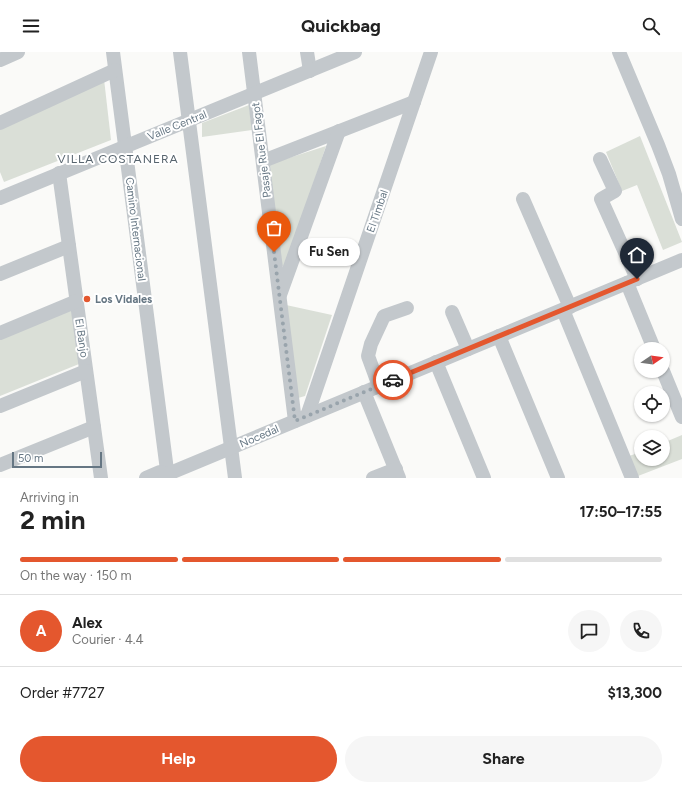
<!DOCTYPE html>
<meta charset="utf-8">
<style>
:root{--surface:#fff;--page:#f6f6f6;--text:#222;--muted:#767676;--line:#e0e0e0;--accent:#e4572e}
body{margin:0;font-family:Figtree,sans-serif;background:var(--page);color:var(--text);height:100vh;display:flex;flex-direction:column;font-size:15px;white-space:nowrap}
*{box-sizing:border-box;margin:0}
p{font-size:13px;color:var(--muted)}
.icon{flex:none;width:22px;height:22px;fill:none;stroke:currentColor;stroke-width:2;stroke-linecap:round;stroke-linejoin:round}
.map{position:relative;height:426px;overflow:hidden}
.panel{display:flex;flex-direction:column;background:var(--surface);flex:1}
.panel>*{flex:none}
.needle{width:26px;rotate:77deg}
.controls{position:absolute;left:634px;top:290px;display:grid;gap:8px}
.controls a{display:grid;place-items:center;width:36px;height:36px;border-radius:50%;background:var(--surface);box-shadow:0 1px 3px #0004;font-size:20px}
.scale{position:absolute;left:12px;bottom:10px;width:90px;box-sizing:border-box;padding-left:4px;border:2px solid #657683;border-top:0;font-size:11px;line-height:14px;white-space:nowrap;color:#657683;-webkit-text-stroke:3px #fff;paint-order:stroke}
.pin{position:absolute;display:grid;place-items:center;width:34px;height:34px;color:#fff;margin:-41px -17px;border-radius:50% 50% 50% 0;rotate:-45deg;box-shadow:0 0 4px #0007}
.pin .icon{rotate:45deg}
.courier{position:absolute;display:grid;place-items:center;width:40px;height:40px;margin:-20px;border:3px solid #e4572e;border-radius:50%;background:#fff;color:#222;box-shadow:0 1px 5px #0007}
.bubble{position:absolute;height:28px;border-radius:14px;background:var(--surface);box-shadow:0 1px 3px #0004;font-size:13px;font-weight:700;line-height:28px;text-align:center}
.summary em{font-style:normal;font-weight:700}
.summary div{display:flex;flex-direction:column-reverse}
.summary{display:flex;align-items:center;justify-content:space-between;height:68px;padding:0 20px}
h1{font-size:26px;font-weight:700;line-height:30px}
.bar{display:grid;grid-template-columns:repeat(4,1fr);gap:6px 4px;align-content:center;height:48px;padding:0 20px}
.bar i{height:5px;border-radius:3px;background:var(--line)}
.bar .active{background:var(--accent)}
.bar p{grid-column:span 4}
.line{display:flex;align-items:center;gap:10px;padding:0 20px;border-top:1px solid var(--line)}
.line div{flex:1}
.round{display:grid;place-items:center;flex:none;width:42px;height:42px;border-radius:21px;background:var(--page)}
.cta{display:flex;gap:8px;margin-top:auto;padding:8px 20px}
.cta a{flex:1;height:46px;border-radius:24px;background:var(--accent);color:#fff;font-size:16px;font-weight:700;line-height:46px;text-align:center}
.cta a+a{background:var(--page);color:var(--text)}
header{display:flex;justify-content:space-between;align-items:center;height:52px;padding:0 20px;background:var(--surface);font-size:18px;font-weight:700}
.map>svg:first-child{display:block}
</style>
<header><svg class="icon" aria-label="menu" viewBox="0 0 24 24"><path d="M4 6h16M4 12h16M4 18h16"/></svg>Quickbag<svg class="icon" aria-label="search" viewBox="0 0 24 24"><circle cx="10" cy="10" r="6"/><path d="M15 15l6 6"/></svg></header>
<div class="map">
<svg width="682" height="426" viewBox="0 0 682 426">
<rect width="100%" height="100%" fill="#fafaf8"/>
<g fill="#dadfd7">
<polygon points="104,27 111,88 4,130 0,120 0,77"/>
<polygon points="249,53 252,78 202,85 202,71"/>
<polygon points="640,84 682,190 663,198 637,133 622,139 606,100"/>
<polygon points="326,94 286,214 278,214 270,112"/>
<polygon points="286,253 332,263 305,344 298,346"/>
<polygon points="71,255 79,312 0,344 0,283"/>
<polygon points="682,383 682,407 638,424 629,404 641,400 641,407 663,407 663,391"/>
</g>
<g fill="none" stroke-linecap="round" stroke-linejoin="round">
<g stroke="#c3c8cc" stroke-width="14">
<polyline points="113,0 168,426"/>
<polyline points="180,0 235,426"/>
<polyline points="249,0 295,369"/>
<polyline points="307,0 310,19"/>
<polyline points="619,0 658,93 669,122 682,167"/>
<polyline points="0,8 18,0"/>
<polyline points="0,71 115,18"/>
<polyline points="600,107 615,139 601,147 637,227"/>
<polyline points="263,109 414,50"/>
<polyline points="59,121 101,426"/>
<polyline points="0,146 355,0"/>
<polyline points="523,147 570,255"/>
<polyline points="0,222 69,194"/>
<polyline points="627,231 654,297"/>
<polyline points="280,243 339,79"/>
<polyline points="563,258 632,426"/>
<polyline points="452,260 468,297"/>
<polyline points="0,281 77,249"/>
<polyline points="499,284 558,426"/>
<polyline points="436,310 484,426"/>
<polyline points="663,319 682,365"/>
<polyline points="379,334 368,304 371,292 384,264 407,256"/>
<polyline points="364,340 399,426"/>
<polyline points="0,354 86,319"/>
<polyline points="307,364 431,0"/>
<polyline points="0,413 94,375"/>
<polyline points="146,426 160,420 168,422 682,208"/>
<polyline points="373,426 396,417"/>
</g>
</g>
<g fill="none" stroke-linecap="round" stroke-linejoin="round">
<polyline stroke="#99a4ac" stroke-width="4" stroke-dasharray="0 7.2" points="274,200 295,369 393,328"/>
<polyline stroke="#e4572e" stroke-width="5" points="393,328 637,227"/>
</g>
<circle fill="#e4572e" stroke="#fff" stroke-width="1.5" cx="87" cy="247" r="4"/>
<g text-anchor="middle" stroke-width="4" stroke-linejoin="round" paint-order="stroke">
<g font-size="11" fill="#657683" stroke="#fff">
<text transform="translate(177 73) rotate(-22)" y="4">Valle Central</text>
<text transform="translate(261 98) rotate(-97)" y="4">Pasaje Rue El Fagot</text>
<text transform="translate(377 159) rotate(-71)" y="4">El Timbal</text>
<text transform="translate(136 177) rotate(83)" y="4">Camino Internacional</text>
<text transform="translate(82 286) rotate(82)" y="4">El Banjo</text>
<text transform="translate(259 384) rotate(-23)" y="4">Nocedal</text>
</g>
<g font-size="11" font-weight="bold" fill="#657683" stroke="#fff" text-anchor="start">
<text x="95" y="251">Los Vidales</text>
</g>
<g font-size="12" letter-spacing="1" fill="#57646e" stroke="#fff">
<text x="118" y="111">VILLA COSTANERA</text>
</g>
</g>
</svg>
<div class="controls">
<a><svg class="needle" viewBox="-14 -14 28 28"><path d="M0-13l5 13h-10z" fill="#e53935"/><path d="M0 13l5-13h-10z" fill="#767676"/></svg></a>
<a><svg class="icon" aria-label="locate" viewBox="0 0 24 24"><circle cx="12" cy="12" r="6"/><path d="M12 2v4M12 18v4M2 12h4M18 12h4"/></svg></a>
<a><svg class="icon" aria-label="layers" viewBox="0 0 24 24"><path d="M12 4l9 5-9 5-9-5zM3 14l9 5 9-5"/></svg></a>
</div>
<div class="scale">50 m</div>
<div class="pin" style="left:274px;top:200px;background:#ea580c"><svg class="icon" aria-label="bag" viewBox="0 0 24 24"><path d="M5 8h14l-1 12H6zM9 8a3 3 0 0 1 6 0"/></svg></div>
<div class="pin" style="left:637px;top:227px;background:#1f2937"><svg class="icon" aria-label="home" viewBox="0 0 24 24"><path d="M3 11l9-7 9 7M6 9v11h12V9"/></svg></div>
<div class="courier" style="left:393px;top:328px"><svg class="icon" aria-label="car" viewBox="0 0 24 24"><path d="M5 17H2v-5l4-1 3-4h7l3 4 3 1v5h-3M9 17h6M6 11h13"/><circle cx="7" cy="17" r="2"/><circle cx="17" cy="17" r="2"/></svg></div>
<div class="bubble" style="left:298px;top:186px;width:62px">Fu Sen</div>
</div>
<section class="panel">
<div class="summary"><div><h1>2 min</h1><p>Arriving in</p></div><em>17:50–17:55</em></div>
<div class="bar"><i class="active"></i><i class="active"></i><i class="active"></i><i></i><p>On the way · 150 m</p></div>
<div class="line" style="height:72px"><b class="round" style="background:var(--accent);color:#fff">A</b><div><b>Alex</b><p>Courier · 4.4</p></div><a class="round"><svg class="icon" aria-label="chat" viewBox="0 0 24 24"><path d="M4 5h16v11H9l-5 4z"/></svg></a><a class="round"><svg class="icon" aria-label="phone" viewBox="0 0 24 24"><path d="M5 4h4l2 5-3 2q2 4 5 5l2-3 5 2v4C11 20 4 13 5 4z"/></svg></a></div>
<div class="line" style="height:52px"><div>Order #7727</div><b>$13,300</b></div>
<div class="cta"><a>Help</a><a>Share</a></div>
</section>
